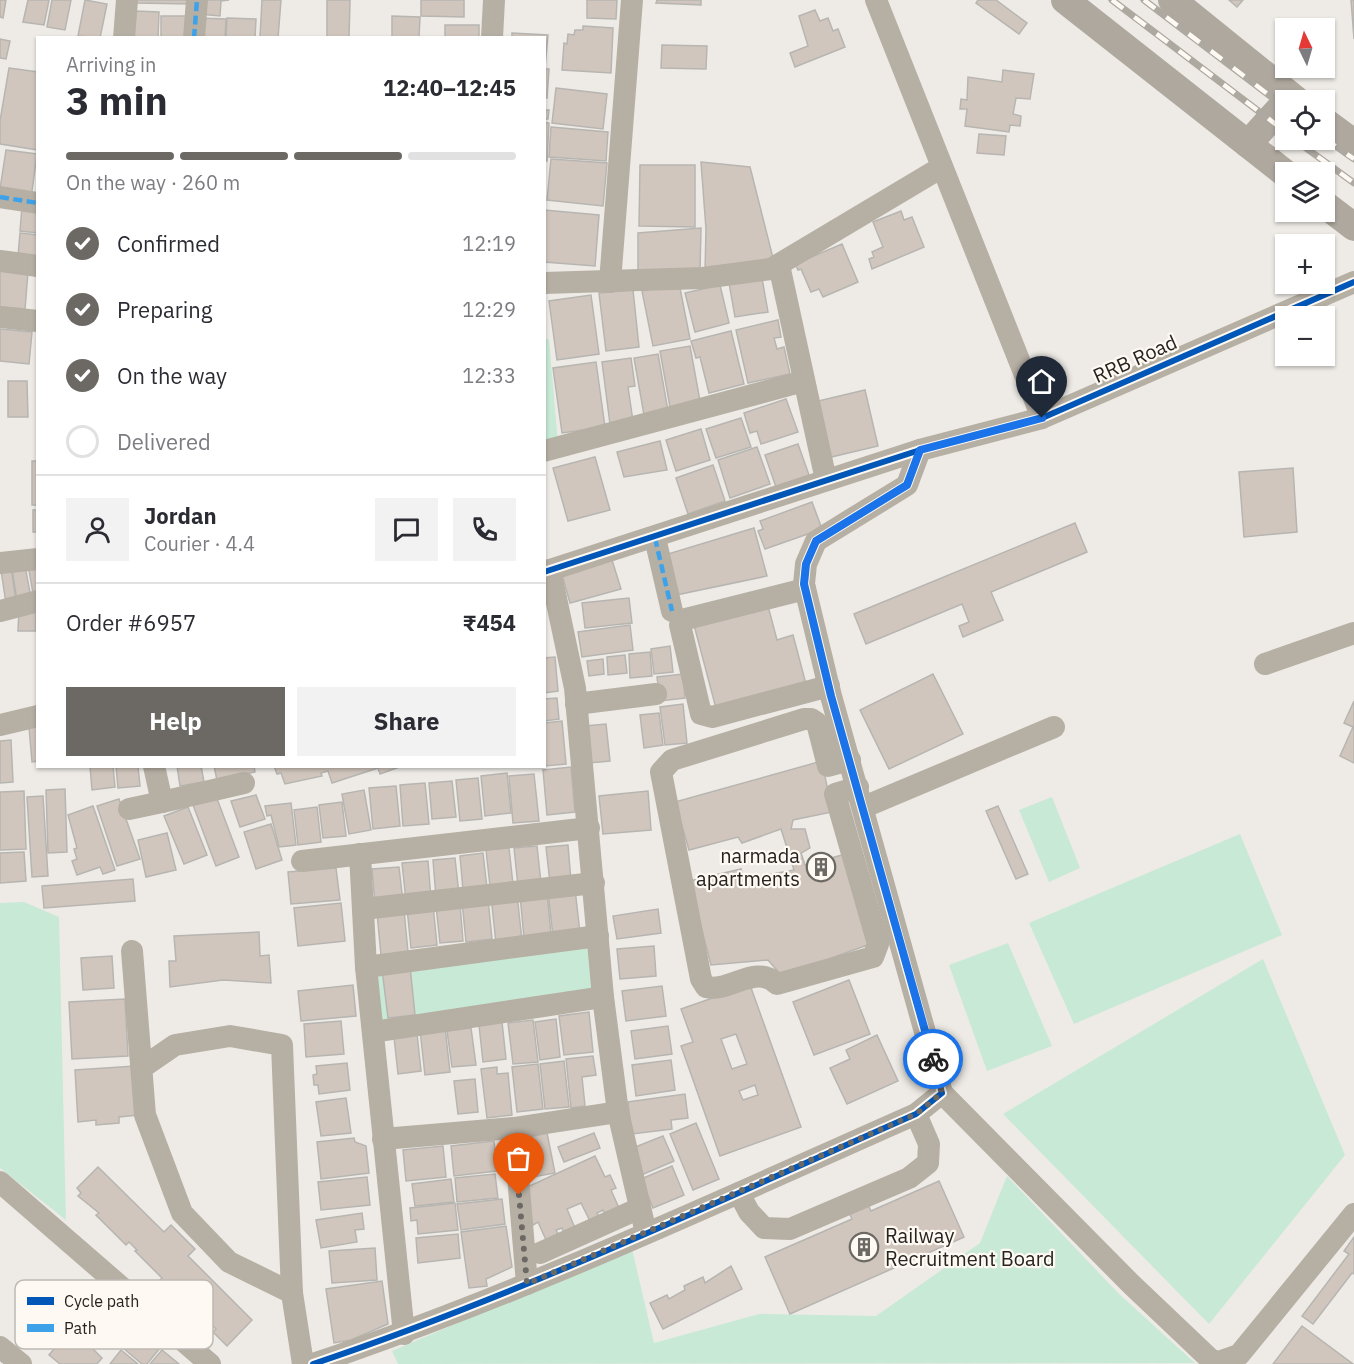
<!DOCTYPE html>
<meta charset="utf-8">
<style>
:root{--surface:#fff;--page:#f2f2f3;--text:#2b2b33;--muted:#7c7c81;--line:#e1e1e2;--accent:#6c6965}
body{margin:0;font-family:"IBM Plex Sans",sans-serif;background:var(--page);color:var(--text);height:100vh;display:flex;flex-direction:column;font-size:22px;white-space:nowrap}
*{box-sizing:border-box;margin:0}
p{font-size:20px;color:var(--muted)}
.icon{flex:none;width:33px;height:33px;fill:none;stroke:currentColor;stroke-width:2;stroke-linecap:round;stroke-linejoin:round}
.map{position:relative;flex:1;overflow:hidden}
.sheet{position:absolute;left:36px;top:36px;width:510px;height:732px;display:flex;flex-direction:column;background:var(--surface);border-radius:0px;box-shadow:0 2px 4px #0004}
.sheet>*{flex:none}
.needle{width:39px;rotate:355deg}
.buttons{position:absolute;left:1275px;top:18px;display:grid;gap:12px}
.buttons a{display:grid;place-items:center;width:60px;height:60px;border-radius:0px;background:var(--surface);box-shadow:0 2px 4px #0004;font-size:30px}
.pin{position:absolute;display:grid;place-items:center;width:51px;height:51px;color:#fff;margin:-62px -26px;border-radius:50% 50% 50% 0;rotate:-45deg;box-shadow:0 0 6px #0007}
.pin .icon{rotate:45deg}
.courier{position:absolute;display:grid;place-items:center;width:60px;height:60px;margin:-30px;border:4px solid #1a73e8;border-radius:50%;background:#fff;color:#222;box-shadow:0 2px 8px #0007}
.headline em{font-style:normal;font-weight:700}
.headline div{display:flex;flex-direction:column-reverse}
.headline{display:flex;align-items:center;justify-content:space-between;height:102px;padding:0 30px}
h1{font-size:39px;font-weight:700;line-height:45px}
.bar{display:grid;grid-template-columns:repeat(4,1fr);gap:9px 6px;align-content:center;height:72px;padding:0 30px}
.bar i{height:8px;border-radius:4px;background:var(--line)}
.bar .on{background:var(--accent)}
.bar p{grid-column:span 4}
.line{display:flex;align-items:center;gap:15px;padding:0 30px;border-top:2px solid var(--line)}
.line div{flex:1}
.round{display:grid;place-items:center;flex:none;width:63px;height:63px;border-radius:0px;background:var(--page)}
ol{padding:0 30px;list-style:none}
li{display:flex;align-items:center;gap:18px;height:66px}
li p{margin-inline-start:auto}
li .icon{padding:6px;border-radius:50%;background:var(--accent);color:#fff;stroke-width:4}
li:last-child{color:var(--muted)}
li i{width:33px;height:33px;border:3px solid var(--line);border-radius:50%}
.button{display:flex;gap:12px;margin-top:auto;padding:12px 30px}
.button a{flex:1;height:69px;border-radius:0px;background:var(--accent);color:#fff;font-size:24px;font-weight:700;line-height:69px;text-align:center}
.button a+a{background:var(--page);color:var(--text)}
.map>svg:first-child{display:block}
</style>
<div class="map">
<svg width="1354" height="1364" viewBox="0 0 1354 1364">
<rect width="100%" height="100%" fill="#eeebe6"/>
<g fill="#c8e9d5">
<polygon points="544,339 549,339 558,443 545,447"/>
<polygon points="1052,797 1080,868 1049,882 1019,810"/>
<polygon points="1240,834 1282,935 1074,1024 1029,923"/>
<polygon points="24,902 59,917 66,1220 0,1168 0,903"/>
<polygon points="598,936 603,997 373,1032 366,967"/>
<polygon points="1008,943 1052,1046 987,1071 949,965"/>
<polygon points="1263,959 1345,1155 1209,1324 1003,1114"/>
<polygon points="1007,1176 1118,1293 1195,1363 398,1364 392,1351 632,1249 654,1343 759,1314 876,1316 980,1243"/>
</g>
<g fill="#d1c6bd" stroke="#b7b5b1" stroke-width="1.5" fill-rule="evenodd">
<polygon points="0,0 6,0 3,18 0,17"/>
<polygon points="28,0 49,0 44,25 23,22"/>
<polygon points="52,0 71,0 65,30 47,27"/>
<polygon points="85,0 107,4 100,38 78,36"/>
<polygon points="136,0 191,0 191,4 136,3"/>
<polygon points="200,0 229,0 221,1 220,16 199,14"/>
<polygon points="262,0 281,0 278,38 260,37"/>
<polygon points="327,0 350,0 349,38 327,38"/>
<polygon points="421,0 464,0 464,17 421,16"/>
<polygon points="587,0 617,0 616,19 587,18"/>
<polygon points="657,0 701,0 701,5 656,3"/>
<polygon points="978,0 996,0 1027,23 1019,34 976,3"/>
<polygon points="1229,0 1243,0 1237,7"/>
<polygon points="1351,0 1354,0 1354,39"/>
<polygon points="815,10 820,21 828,18 833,31 838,29 845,47 795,67 790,53 808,46 799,16"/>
<polygon points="135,11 159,12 158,38 134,38"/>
<rect x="161" y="16" width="26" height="22"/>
<polygon points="392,16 420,17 419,38 392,38"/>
<polygon points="198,18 226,19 225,38 198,38"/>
<polygon points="227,18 256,19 255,38 226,38"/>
<rect x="445" y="25" width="34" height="13"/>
<polygon points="583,26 613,28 611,73 562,70 564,43 567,44 568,34 574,35 575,30 583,30"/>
<polygon points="512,33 548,35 545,67 544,38 512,38"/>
<polygon points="0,39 10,41 6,59 0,58"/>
<polygon points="662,45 707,46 706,69 661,68"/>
<polygon points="9,68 38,72 38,150 0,144 0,121"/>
<polygon points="544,69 549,69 547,98 544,98"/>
<polygon points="1003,70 1034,74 1030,99 1016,98 1013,114 1021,116 1020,126 1010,125 1009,132 965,126 967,109 960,109 961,99 967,100 968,77 1002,82"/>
<polygon points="556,88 607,94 603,129 552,123"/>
<polygon points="544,110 549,110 548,119 544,119"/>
<polygon points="544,122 549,123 547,161 544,161"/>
<polygon points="551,127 608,132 606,161 549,157"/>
<polygon points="979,134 1006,136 1004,155 977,153"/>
<polygon points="6,150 37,154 31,198 0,189"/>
<polygon points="551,159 607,163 603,206 547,200"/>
<polygon points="701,162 750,167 773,258 705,272 706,229"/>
<polygon points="640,165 695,165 695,227 639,226"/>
<polygon points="22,207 38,209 38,233 20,231"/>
<polygon points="544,210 599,215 595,266 544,262"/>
<polygon points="901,211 904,220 912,217 924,247 872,269 869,259 874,257 872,252 883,247 873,222"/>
<polygon points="701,228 700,271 638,273 638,233"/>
<polygon points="20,233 38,235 38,258 18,256"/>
<polygon points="842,244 858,282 823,297 819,289 811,292 801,269 798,270 795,264"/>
<polygon points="0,270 28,272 25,309 0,307"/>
<polygon points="762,278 768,312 735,317 729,283"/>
<polygon points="679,283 690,339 653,346 642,291"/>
<polygon points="720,285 729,323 695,332 685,293"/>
<polygon points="633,290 639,347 606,351 599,293"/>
<polygon points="591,295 599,354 557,360 549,301"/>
<polygon points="778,320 781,337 774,338 777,349 784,347 790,374 748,383 736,330"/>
<polygon points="0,329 32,332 29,364 0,361"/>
<polygon points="731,331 744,384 709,393 700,357 696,358 691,341"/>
<polygon points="690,346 700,401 670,407 660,351"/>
<polygon points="658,354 668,411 644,415 634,358"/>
<polygon points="631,358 635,386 628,387 633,421 610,424 602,362"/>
<polygon points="596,362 605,427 562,433 553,368"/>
<polygon points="8,381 27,381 28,417 8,417"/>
<polygon points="865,390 878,446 827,458 814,402"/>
<polygon points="786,399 798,432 761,444 757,431 750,433 744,413"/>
<polygon points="741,418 751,447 716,458 706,429"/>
<polygon points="701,429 710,460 676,471 666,440"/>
<polygon points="660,441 667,470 624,477 617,452"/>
<polygon points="798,444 809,475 776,487 765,455"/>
<polygon points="757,447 770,484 730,498 718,460"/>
<polygon points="595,457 610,510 568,521 553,468"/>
<rect x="32" y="461" width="6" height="44"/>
<polygon points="713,465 725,501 688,514 676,478"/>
<polygon points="1293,468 1297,532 1244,537 1239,472"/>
<polygon points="812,502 822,529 765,549 758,531 763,529 760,521"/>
<rect x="33" y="510" width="5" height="22"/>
<polygon points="1075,523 1087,552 991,592 1003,620 963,637 959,626 969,622 962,604 866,644 854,614"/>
<polygon points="754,528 767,576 676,595 668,554"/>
<polygon points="612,560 621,589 570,603 562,575"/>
<polygon points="38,564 38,599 34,599 28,565"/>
<polygon points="25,566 31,598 17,601 12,568"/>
<polygon points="11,568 16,601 6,603 1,570"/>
<polygon points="629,598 632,623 585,628 582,603"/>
<polygon points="768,606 777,640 793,635 807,688 717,712 694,625"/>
<polygon points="19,610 36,610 36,631 18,631"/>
<polygon points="630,625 633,650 582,657 578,632"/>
<polygon points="670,646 673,672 654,674 651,649"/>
<polygon points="650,652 652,676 630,678 629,654"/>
<polygon points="625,655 627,673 608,675 607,657"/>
<polygon points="555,657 558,691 544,693 544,658"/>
<polygon points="603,659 604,674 589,676 587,661"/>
<polygon points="683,674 685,698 660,701 657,677"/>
<polygon points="933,674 963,734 889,769 860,710"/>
<polygon points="557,698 559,719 544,721 544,699"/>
<polygon points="1354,701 1354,763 1340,756 1353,727 1344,723"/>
<polygon points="683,704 687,743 665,745 660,707"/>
<polygon points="659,713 663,745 644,748 640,715"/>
<polygon points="562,721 566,764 544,766 544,723"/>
<polygon points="606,724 610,761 589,763 585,726"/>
<polygon points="38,726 38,761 32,762 29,727"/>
<polygon points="11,740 13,782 0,783 0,741"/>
<polygon points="822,761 832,812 793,820 791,829 805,829 810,848 801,853 805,865 846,854 873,943 782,976 768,960 711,965 689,881 741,869 744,879 794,870 781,829 742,843 738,837 689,850 675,802"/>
<polygon points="90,766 113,766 115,787 92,790"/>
<polygon points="116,766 138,766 140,786 118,788"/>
<polygon points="177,766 201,766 204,782 180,786"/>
<polygon points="214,766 254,766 255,772 217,780"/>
<polygon points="274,766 402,766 380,774 378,768 332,783 328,771 321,773 322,776 285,784 281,773 277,774"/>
<polygon points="571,767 575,812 547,815 543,770"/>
<polygon points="507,773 511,813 485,816 481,776"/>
<polygon points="534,774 539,821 513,823 509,776"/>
<polygon points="478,778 482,819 460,821 456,780"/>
<polygon points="452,781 456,817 432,819 429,783"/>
<polygon points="425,783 429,824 403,826 400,785"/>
<polygon points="396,786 400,826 373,829 369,788"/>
<polygon points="65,789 67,852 48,853 46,790"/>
<polygon points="364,790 371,830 349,834 342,794"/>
<polygon points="24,791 26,849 0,850 0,792"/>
<polygon points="648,791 651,830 603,834 599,796"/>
<polygon points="256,795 265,819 240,827 231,801"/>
<polygon points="43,796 48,876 32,877 27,797"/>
<polygon points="216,796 239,857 216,866 193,805"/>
<polygon points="119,799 140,859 117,866 97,806"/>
<polygon points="342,802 346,836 323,838 319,805"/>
<polygon points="291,803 296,845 279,847 271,815 267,816 265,806"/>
<polygon points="93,806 115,870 103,874 100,867 77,875 72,861 77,859 74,849 77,848 68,815"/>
<polygon points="998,806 1028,874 1016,879 986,811"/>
<polygon points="188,807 207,855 184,864 164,816"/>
<polygon points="317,807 321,842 298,845 294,810"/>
<polygon points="271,824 282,860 256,869 244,832"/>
<polygon points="167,833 176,870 146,877 138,840"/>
<polygon points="568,845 571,881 550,883 546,847"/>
<polygon points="537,846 541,883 518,886 514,848"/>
<polygon points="509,848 513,884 490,886 486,850"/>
<polygon points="24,852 26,881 0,883 0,853"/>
<polygon points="483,853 487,888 463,890 460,856"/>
<polygon points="455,858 459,895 436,897 433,860"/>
<polygon points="428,861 431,899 406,901 402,863"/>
<polygon points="399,867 403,902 375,905 372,869"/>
<polygon points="336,868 340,900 291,904 288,872"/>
<polygon points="133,879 135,901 44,908 42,886"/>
<polygon points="575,889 580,933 553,936 548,892"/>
<polygon points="547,892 551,935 524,938 520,895"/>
<polygon points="517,894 522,941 496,943 491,896"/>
<polygon points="488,899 492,939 466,942 462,901"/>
<polygon points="341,903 345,941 298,946 294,908"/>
<polygon points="460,904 463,941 440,943 436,906"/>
<polygon points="433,905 437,945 411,948 407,908"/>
<polygon points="658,909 661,933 617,939 613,916"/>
<polygon points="404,910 408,952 381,955 377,913"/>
<polygon points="259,932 260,956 269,955 271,983 223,980 170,987 169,961 176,961 174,936"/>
<polygon points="654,946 656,976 620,979 617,949"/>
<polygon points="112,956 114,988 83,990 81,958"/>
<polygon points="410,966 415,1015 388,1018 382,969"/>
<polygon points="849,980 870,1034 814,1055 793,1002"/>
<polygon points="353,985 356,1016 301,1021 298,991"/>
<path d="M750,985L801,1127L720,1156L681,1046L693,1042L681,1009ZM736,1034L747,1064L732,1069L721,1039ZM755,1085L758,1095L743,1100L739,1091Z"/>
<polygon points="662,986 666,1016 626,1021 622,991"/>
<polygon points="125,999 128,1056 72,1059 69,1002"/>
<polygon points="589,1012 593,1052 564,1055 559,1016"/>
<polygon points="556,1019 560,1057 540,1060 535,1022"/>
<polygon points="533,1020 538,1062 513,1064 508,1023"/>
<polygon points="341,1021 344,1054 306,1057 304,1024"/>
<polygon points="502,1022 506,1059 483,1062 479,1025"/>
<polygon points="668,1026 672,1054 635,1059 631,1031"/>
<polygon points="445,1027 450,1072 425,1075 420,1030"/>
<polygon points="471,1028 476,1065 452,1067 447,1031"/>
<polygon points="417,1034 421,1071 398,1074 394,1037"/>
<polygon points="877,1035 898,1081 847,1104 830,1068 850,1059 846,1050"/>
<polygon points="593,1056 596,1075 582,1077 585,1106 571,1108 566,1059"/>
<polygon points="671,1060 675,1090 636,1096 632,1065"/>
<polygon points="564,1061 569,1107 545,1109 540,1064"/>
<polygon points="347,1063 350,1090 319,1094 318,1085 314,1085 313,1075 317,1074 316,1066"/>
<polygon points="538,1064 543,1109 517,1112 512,1067"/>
<polygon points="135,1066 138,1115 119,1117 119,1123 96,1125 96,1120 78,1122 75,1070"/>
<polygon points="497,1067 497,1074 508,1073 512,1115 487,1118 481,1069"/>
<polygon points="475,1079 478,1112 458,1114 454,1081"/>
<polygon points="685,1094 688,1118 671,1120 672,1129 632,1134 628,1102"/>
<polygon points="346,1098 351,1133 321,1136 316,1102"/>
<polygon points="696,1123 719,1179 693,1190 670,1134"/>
<polygon points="547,1133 555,1173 533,1177 526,1138"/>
<polygon points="594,1133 600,1148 564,1162 558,1147"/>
<polygon points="663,1136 674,1161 639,1176 628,1150"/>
<polygon points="354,1138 355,1142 366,1146 369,1173 321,1179 317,1142"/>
<polygon points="494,1141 497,1171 454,1176 451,1146"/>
<polygon points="443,1146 446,1177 406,1181 403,1150"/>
<polygon points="595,1156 605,1177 610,1175 616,1188 611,1190 619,1208 605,1214 603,1210 597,1213 599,1217 590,1221 581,1203 567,1209 575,1228 564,1233 562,1228 556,1230 558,1234 546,1240 538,1222 533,1225 523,1189"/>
<polygon points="672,1166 684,1195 653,1208 641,1179"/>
<polygon points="98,1167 164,1232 171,1225 195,1249 188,1256 252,1320 227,1346 213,1332 216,1329 209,1322 206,1324 194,1313 196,1310 189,1303 186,1307 160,1280 162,1278 135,1251 137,1250 129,1242 126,1245 96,1215 99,1213 78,1196 81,1193 77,1188"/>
<polygon points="495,1174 498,1198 457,1202 455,1178"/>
<polygon points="367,1177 370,1205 321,1210 318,1182"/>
<polygon points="451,1179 454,1202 415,1206 412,1184"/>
<polygon points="939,1181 964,1237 790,1314 765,1257 852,1219 848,1210 866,1201 871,1211"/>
<polygon points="502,1199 505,1224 461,1230 457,1204"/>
<polygon points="455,1203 458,1230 418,1234 417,1220 411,1221 410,1208"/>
<polygon points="362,1213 364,1229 355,1230 357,1242 321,1248 316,1220"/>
<polygon points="506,1226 512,1267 486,1279 487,1286 469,1288 461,1232"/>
<polygon points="458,1234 460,1258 418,1263 416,1238"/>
<polygon points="1354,1237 1354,1274 1352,1273 1313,1324 1302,1316 1349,1254 1344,1251"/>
<polygon points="375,1248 377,1280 332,1283 329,1251"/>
<polygon points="731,1266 742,1289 663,1329 650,1303 667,1295 669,1299 685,1290 684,1286 703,1277 705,1283"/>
<polygon points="382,1281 388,1324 351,1340 334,1343 326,1289"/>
<polygon points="77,1321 99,1339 92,1348 102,1358 97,1364 60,1364 49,1355"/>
<polygon points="143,1325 159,1335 157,1337 164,1343 147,1364 142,1364 123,1348"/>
<polygon points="1302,1326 1353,1364 1273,1364"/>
<polygon points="121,1350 138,1364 110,1364"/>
<polygon points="162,1350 179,1364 150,1364"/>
</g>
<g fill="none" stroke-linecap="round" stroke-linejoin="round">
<g stroke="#b6afa4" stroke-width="22">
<polyline points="876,0 1042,418"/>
<polyline points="124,38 127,0"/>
<polyline points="194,38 197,0"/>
<polyline points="492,38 494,0"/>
<polyline points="0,197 38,203"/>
<polyline points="0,261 38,266"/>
<polyline points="779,265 826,480"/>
<polyline points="610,282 632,0"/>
<polyline points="544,283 703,278 771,269 942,167"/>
<polyline points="0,317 38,321"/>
<polyline points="920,450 907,485 816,541 806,564 804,584 831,696 942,1093 1131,1284 1211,1360 1219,1362 1239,1355 1354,1214"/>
<polyline points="544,451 804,381"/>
<polyline points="655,538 672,611"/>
<polyline points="0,563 38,559"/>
<polyline points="550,570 575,688 603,997 618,1112 646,1233"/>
<polyline points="544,572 920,450 1042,418 1354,282"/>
<polyline points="805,589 682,620 680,625 701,714 712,717 829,686"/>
<polyline points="0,611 38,601"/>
<polyline points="1265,664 1354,633"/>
<polyline points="576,704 656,694"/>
<polyline points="0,725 38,716"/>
<path d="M850,760L828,766L817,723L811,719H804L672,760L661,772L701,979L706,987C730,993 755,963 777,984L873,957L878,944L835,794L858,787"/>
<polyline points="154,766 162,802 244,783"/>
<polyline points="864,807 1054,727"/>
<polyline points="129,809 162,802"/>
<polyline points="360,854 366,967 404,1334"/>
<polyline points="302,861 589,828"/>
<polyline points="363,909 594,883"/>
<polyline points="132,951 145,1115 182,1213 229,1262 292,1293"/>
<polyline points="366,967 598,936"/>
<polyline points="373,1032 603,997"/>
<polyline points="143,1067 175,1045 230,1036 282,1045 292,1293 303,1364"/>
<polyline points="514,1128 527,1284"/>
<polyline points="383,1139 514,1128 618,1112"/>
<polyline points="0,1182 210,1364"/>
<polyline points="739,1193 749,1212 764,1228 790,1229 909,1178 928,1163 929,1144 916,1114"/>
<polyline points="540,1253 640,1208"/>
<polyline points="0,1347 21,1364"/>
<path d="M313,1364C519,1295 717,1202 916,1114L942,1093"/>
</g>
<g stroke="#aea89e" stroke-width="28">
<polyline points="1065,0 1286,174"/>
<polyline points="1172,0 1296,100"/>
<polyline points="1324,121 1354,143"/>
<polyline points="1248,144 1286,102"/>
<polyline points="1324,204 1354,227"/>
</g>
<g stroke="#ada8a0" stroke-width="7">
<g id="rail">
<polyline points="1112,0 1286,132"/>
<polyline points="1144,0 1286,108"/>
<polyline points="1324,138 1354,159"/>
<polyline points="1295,140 1354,183"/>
</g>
</g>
<use href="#rail" stroke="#fef9f2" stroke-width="4.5" stroke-dasharray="14" stroke-linecap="butt"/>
<g stroke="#3ea2ea" stroke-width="4.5" stroke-dasharray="9 4.5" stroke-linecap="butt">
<polyline points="194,38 197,0"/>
<polyline points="0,197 38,203"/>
<polyline points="655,538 672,611"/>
</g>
<g stroke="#fef9f2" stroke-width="10">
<g id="cycleway">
<polyline points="544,572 920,450 1042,418 1354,282"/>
<path d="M313,1364C519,1295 717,1202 916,1114L942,1093L831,696L804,584L806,564L816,541L907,485L920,450"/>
</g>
</g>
<use href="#cycleway" stroke="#0057b8" stroke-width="6"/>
</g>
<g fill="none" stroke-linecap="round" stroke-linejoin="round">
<polyline stroke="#6c6965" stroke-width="6" stroke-dasharray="0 10.8" points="519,1195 527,1284 916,1114 942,1093 933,1059"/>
<polyline stroke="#1a73e8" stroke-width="8" points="933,1059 831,696 804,584 806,564 816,541 907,485 920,450 1042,418"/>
</g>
<defs>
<g id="building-ring" transform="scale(1.5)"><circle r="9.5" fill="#fef9f2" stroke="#6c6965" stroke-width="1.5"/><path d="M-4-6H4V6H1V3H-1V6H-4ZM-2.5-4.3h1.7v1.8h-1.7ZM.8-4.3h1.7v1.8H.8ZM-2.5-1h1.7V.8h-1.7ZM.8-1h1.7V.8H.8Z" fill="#6c6965"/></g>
</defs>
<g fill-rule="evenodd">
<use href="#building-ring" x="821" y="867"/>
<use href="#building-ring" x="864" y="1247"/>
</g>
<g text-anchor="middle" stroke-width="4.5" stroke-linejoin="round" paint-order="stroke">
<g font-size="20" fill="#262320" stroke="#fef9f2">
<text transform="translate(1135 359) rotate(-24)" y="7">RRB Road</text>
</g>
<g font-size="20" fill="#262320" stroke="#fef9f2" text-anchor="end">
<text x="800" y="863">narmada<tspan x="800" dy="23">apartments</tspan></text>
<text x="885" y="1243" text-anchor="start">Railway<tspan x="885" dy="23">Recruitment Board</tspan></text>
</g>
</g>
<rect x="15" y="1280" width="198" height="69" rx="9" fill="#fef9f2" stroke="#bdb9b3" stroke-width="1.5"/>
<rect x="27" y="1297" width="27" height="8" fill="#0057b8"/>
<rect x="27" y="1324" width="27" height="8" fill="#3ea2ea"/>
<g font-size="16" fill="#262320">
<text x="64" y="1307">Cycle path</text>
<text x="64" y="1334">Path</text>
</g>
</svg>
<div class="buttons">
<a><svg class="needle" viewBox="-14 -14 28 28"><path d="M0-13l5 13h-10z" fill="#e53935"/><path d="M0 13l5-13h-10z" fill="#7c7c81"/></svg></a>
<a><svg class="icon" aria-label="locate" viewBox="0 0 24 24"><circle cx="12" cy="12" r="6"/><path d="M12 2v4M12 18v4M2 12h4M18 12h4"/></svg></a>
<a><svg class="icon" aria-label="layers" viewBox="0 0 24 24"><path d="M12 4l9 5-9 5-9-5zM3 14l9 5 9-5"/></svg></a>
<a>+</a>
<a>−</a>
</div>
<div class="pin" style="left:519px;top:1195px;background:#ea580c"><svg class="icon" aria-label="bag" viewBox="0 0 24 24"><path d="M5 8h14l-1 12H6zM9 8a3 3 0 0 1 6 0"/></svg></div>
<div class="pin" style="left:1042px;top:418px;background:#1f2937"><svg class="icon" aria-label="home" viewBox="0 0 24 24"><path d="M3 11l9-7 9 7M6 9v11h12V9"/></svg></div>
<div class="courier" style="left:933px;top:1059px"><svg class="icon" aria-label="bike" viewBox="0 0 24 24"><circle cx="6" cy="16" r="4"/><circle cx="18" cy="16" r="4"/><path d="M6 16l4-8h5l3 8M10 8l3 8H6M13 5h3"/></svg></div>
<section class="sheet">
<div class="headline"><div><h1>3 min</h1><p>Arriving in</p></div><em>12:40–12:45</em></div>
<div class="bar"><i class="on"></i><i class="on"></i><i class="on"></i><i></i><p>On the way · 260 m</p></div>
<ol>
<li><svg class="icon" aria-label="check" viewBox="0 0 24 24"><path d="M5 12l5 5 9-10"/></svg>Confirmed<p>12:19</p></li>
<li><svg class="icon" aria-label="check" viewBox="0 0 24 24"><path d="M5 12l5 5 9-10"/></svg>Preparing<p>12:29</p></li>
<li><svg class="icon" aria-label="check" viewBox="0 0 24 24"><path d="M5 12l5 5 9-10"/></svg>On the way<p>12:33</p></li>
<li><i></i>Delivered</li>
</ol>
<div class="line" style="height:108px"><a class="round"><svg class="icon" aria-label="person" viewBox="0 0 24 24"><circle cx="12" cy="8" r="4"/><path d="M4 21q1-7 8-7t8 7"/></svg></a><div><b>Jordan</b><p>Courier · 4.4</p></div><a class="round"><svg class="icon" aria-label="chat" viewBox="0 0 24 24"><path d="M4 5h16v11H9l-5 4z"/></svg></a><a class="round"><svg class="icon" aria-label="phone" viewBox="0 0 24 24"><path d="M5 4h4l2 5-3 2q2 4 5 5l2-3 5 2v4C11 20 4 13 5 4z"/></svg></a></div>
<div class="line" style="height:78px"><div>Order #6957</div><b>₹454</b></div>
<div class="button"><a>Help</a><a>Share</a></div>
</section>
</div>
